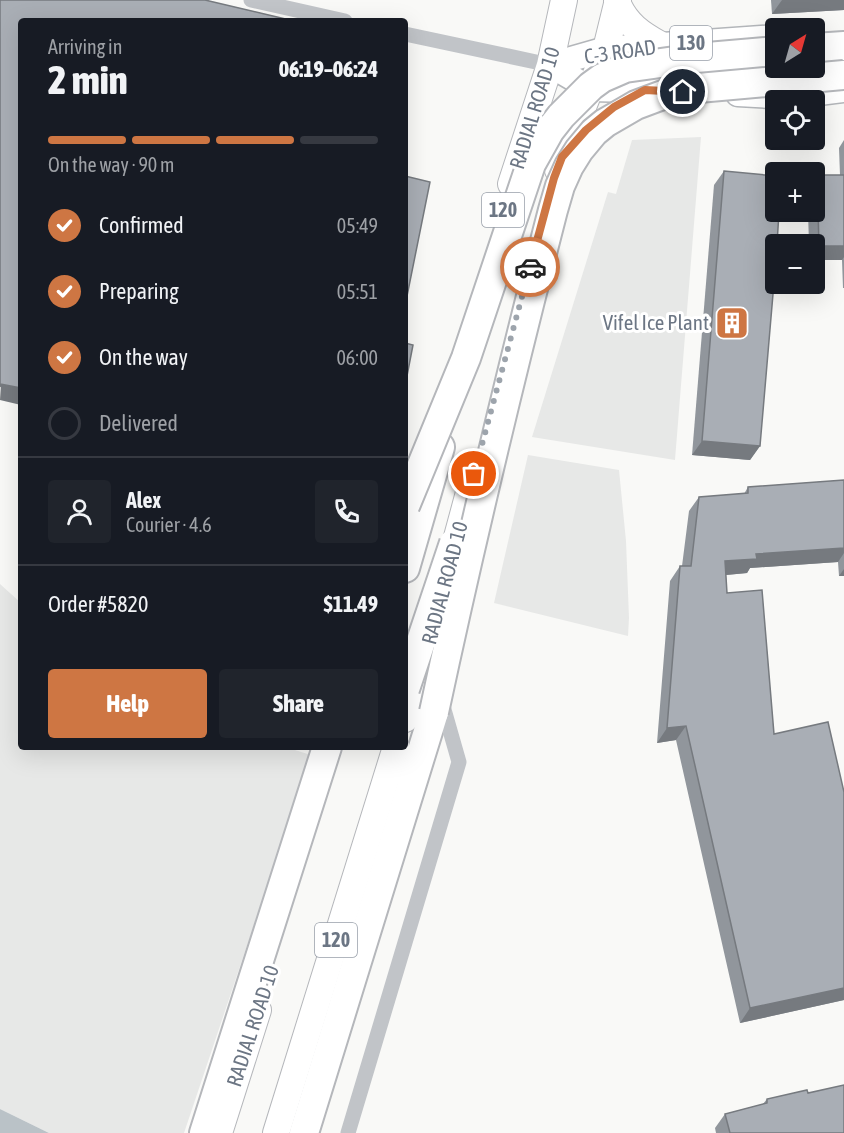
<!DOCTYPE html>
<meta charset="utf-8">
<style>
:root{--surface:#171b24;--page:#20242c;--text:#f1f3f6;--muted:#9ea1a6;--line:#363941;--accent:#ce7643}
body{margin:0;font-family:"Asap Condensed",sans-serif;background:var(--page);color:var(--text);height:100vh;display:flex;flex-direction:column;font-size:22px;white-space:nowrap}
*{box-sizing:border-box;margin:0}
p{font-size:20px;color:var(--muted)}
.icon{flex:none;width:33px;height:33px;fill:none;stroke:currentColor;stroke-width:2;stroke-linecap:round;stroke-linejoin:round}
.map{position:relative;flex:1;overflow:hidden}
.details{position:absolute;left:18px;top:18px;width:390px;height:732px;display:flex;flex-direction:column;background:var(--surface);border-radius:6px;box-shadow:0 6px 24px #0002}
.details>*{flex:none}
.needle{width:39px;rotate:37deg}
.controls{position:absolute;left:765px;top:18px;display:grid;gap:12px}
.controls a{display:grid;place-items:center;width:60px;height:60px;border-radius:6px;background:var(--surface);box-shadow:0 6px 24px #0002;font-size:30px}
.pin{position:absolute;display:grid;place-items:center;width:51px;height:51px;color:#fff;margin:-26px;border:3px solid #fff;border-radius:50%;box-shadow:0 2px 6px #0007}
.courier{position:absolute;display:grid;place-items:center;width:60px;height:60px;margin:-30px;border:4px solid #ce7643;border-radius:50%;background:#fff;color:#222;box-shadow:0 2px 8px #0007}
.head em{font-style:normal;font-weight:800}
.head div{display:flex;flex-direction:column-reverse}
.head{display:flex;align-items:center;justify-content:space-between;height:102px;padding:0 30px}
h1{font-size:39px;font-weight:800;line-height:45px}
.bar{display:grid;grid-template-columns:repeat(4,1fr);gap:9px 6px;align-content:center;height:72px;padding:0 30px}
.bar i{height:8px;border-radius:4px;background:var(--line)}
.bar .current{background:var(--accent)}
.bar p{grid-column:span 4}
.line{display:flex;align-items:center;gap:15px;padding:0 30px;border-top:2px solid var(--line)}
.line div{flex:1}
.round{display:grid;place-items:center;flex:none;width:63px;height:63px;border-radius:6px;background:var(--page)}
ol{padding:0 30px;list-style:none}
li{display:flex;align-items:center;gap:18px;height:66px}
li p{margin-inline-start:auto}
li .icon{padding:6px;border-radius:50%;background:var(--accent);color:#fff;stroke-width:4}
li:last-child{color:var(--muted)}
li i{width:33px;height:33px;border:3px solid var(--line);border-radius:50%}
.cta{display:flex;gap:12px;margin-top:auto;padding:12px 30px}
.cta a{flex:1;height:69px;border-radius:6px;background:var(--accent);color:#fff;font-size:24px;font-weight:800;line-height:69px;text-align:center}
.cta a+a{background:var(--page);color:var(--text)}
.map>svg:first-child{display:block}
</style>
<div class="map">
<svg width="844" height="1133" viewBox="0 0 844 1133">
<rect width="100%" height="100%" fill="#f9f9f7"/>
<g fill="#e7e8e7">
<polygon points="701,137 675,460 532,437 608,192 616,194 632,140"/>
<polygon points="528,455 619,470 626,541 629,618 628,636 494,603"/>
<polygon points="0,584 21,603 21,747 285,747 311,755 184,1133 49,1133 0,1109"/>
</g>
<polygon fill="#bac2c7" points="0,1109 49,1133 0,1133"/>
<g fill="none" stroke-linecap="round" stroke-linejoin="round">
<g stroke="#b3b6ba" stroke-width="27">
<g id="primary">
<polyline points="550,65 591,89 670,91"/>
<polyline points="550,65 606,49 776,37"/>
<polyline points="738,94 787,97 844,90"/>
</g>
</g>
<g stroke="#b5b7bb" stroke-width="28">
<g id="trunk">
<path d="M617,2C626,24 641,34 661,45"/>
<polyline points="558,170 606,49 618,0"/>
<polyline points="511,184 550,65 564,0"/>
<polyline points="450,563 474,474"/>
<polyline points="405,719 421,668"/>
<polyline points="219,1133 258,1010"/>
<polyline points="276,1133 396,747"/>
</g>
</g>
<g stroke="#b5b7bb" stroke-width="32">
<g id="motorway">
<polyline points="814,48 844,46"/>
<polyline points="405,568 440,447"/>
<polyline points="204,1133 327,747"/>
<polyline points="304,1133 434,712"/>
</g>
</g>
<g stroke="#c1c4c8" stroke-width="15">
<polyline points="251,0 345,21"/>
<polyline points="405,34 550,65"/>
<polyline points="348,1133 459,762 441,699"/>
</g>
<use href="#primary" stroke="#fff" stroke-width="24"/>
<use href="#trunk" stroke="#fff" stroke-width="26"/>
<use href="#motorway" stroke="#fff" stroke-width="28"/>
<g stroke="#b5b7bb" stroke-width="32" stroke-linecap="butt">
<g id="motorway-bridge">
<polyline points="405,506 466,358 531,164 550,130 561,116 591,86 602,78 625,68 696,58 776,51"/>
<polyline points="405,689 454,543"/>
<path d="M434,712C470,544 510,377 553,210L560,186L569,166L579,150L594,132L605,123L636,105L676,90L844,75"/>
</g>
</g>
<use href="#motorway-bridge" stroke="#fff" stroke-width="28"/>
</g>
<g fill="#91969c">
<polygon points="771,0 844,0 844,10 772,14"/>
<polygon points="844,140 844,288 843,288 842,260 814,260 814,244 809,244 808,212 814,212 814,179 817,175 840,175 839,148"/>
<polygon points="724,171 760,446 750,460 692,455 714,185"/>
<polygon points="844,480 844,576 839,576 838,562 750,568 747,573 726,575 727,593 774,734 844,792 844,1000 740,1023 676,740 657,743 670,581 680,566 682,566 689,511 699,497 744,494 748,487"/>
<polygon points="808,1093 844,1133 716,1133 715,1128 725,1114 763,1104 767,1099"/>
</g>
<g fill="#767a7f">
<polygon points="782,0 844,0 844,10 772,14"/>
<polygon points="819,246 844,246 844,257 842,260 814,260 814,253"/>
<polygon points="1,384 21,388 21,405 0,400"/>
<polygon points="702,441 760,446 750,460 692,455"/>
<polygon points="844,548 844,553 838,562 750,568 747,573 715,576 725,561 756,554"/>
<polygon points="844,569 844,576 839,576"/>
<polygon points="686,726 676,740 657,743 667,728"/>
<polygon points="844,988 844,1000 740,1023 750,1008"/>
</g>
<g fill="#a9aeb5" stroke="#767a7f" stroke-width="1.5">
<polygon points="0,0 205,0 294,21 21,21 21,388 1,384 0,387"/>
<polygon points="724,171 776,176 776,212 779,212 777,244 776,244 776,259 760,446 702,441"/>
<polygon points="817,175 844,175 844,246 819,246"/>
<polygon points="405,176 430,182 405,306"/>
<polygon points="405,343 413,345 407,376 405,376"/>
<polygon points="844,480 844,548 756,554 757,559 725,561 727,593 762,590 774,734 828,722 844,792 844,988 750,1008 686,726 667,728 680,566 691,566 699,497 748,493 748,487"/>
<polygon points="844,1085 844,1133 730,1133 725,1114 767,1103 767,1099 807,1090 808,1093"/>
</g>
<g fill="none" stroke-linecap="round" stroke-linejoin="round">
<polyline stroke="#9da4ac" stroke-width="6" stroke-dasharray="0 10.8" points="474,474 530,267"/>
<polyline stroke="#ce7643" stroke-width="8" points="530,267 554,178 562,157 586,130 614,107 645,90 683,92"/>
</g>
<defs>
<g id="building-square" transform="scale(1.725)"><rect x="-9" y="-9" width="18" height="18" rx="4" fill="#ce7643" stroke="#fff"/><path d="M-4-6H4V6H1V3H-1V6H-4ZM-2.5-4.3h1.7v1.8h-1.7ZM.8-4.3h1.7v1.8H.8ZM-2.5-1h1.7V.8h-1.7ZM.8-1h1.7V.8H.8Z" fill="#fff"/></g>
</defs>
<g fill-rule="evenodd">
<use href="#building-square" x="732" y="323"/>
</g>
<g text-anchor="middle" stroke-width="6" stroke-linejoin="round" paint-order="stroke">
<g fill="#fff" stroke="#989fa9" stroke-width="1.5">
<rect x="670" y="26" width="42" height="34" rx="4.5"/>
<rect x="482" y="193" width="42" height="34" rx="4.5"/>
<rect x="315" y="923" width="42" height="34" rx="4.5"/>
</g>
<g font-size="20" font-weight="bold" fill="#6c7684">
<text x="691" y="50">130</text>
<text x="503" y="217">120</text>
<text x="336" y="947">120</text>
</g>
<g font-size="21" fill="#6c7684" stroke="#fff">
<text transform="translate(620 52) rotate(-8)" y="7">C-3 ROAD</text>
<text transform="translate(535 108) rotate(-73)" y="7">RADIAL ROAD 10</text>
<text transform="translate(445 583) rotate(-75)" y="7">RADIAL ROAD 10</text>
<text transform="translate(253 1026) rotate(-72)" y="7">RADIAL ROAD 10</text>
</g>
<g font-size="21" fill="#6c7684" stroke="#fff" text-anchor="end">
<text x="709" y="330">Vifel Ice Plant</text>
</g>
</g>
</svg>
<div class="controls">
<a><svg class="needle" viewBox="-14 -14 28 28"><path d="M0-13l5 13h-10z" fill="#e53935"/><path d="M0 13l5-13h-10z" fill="#9ea1a6"/></svg></a>
<a><svg class="icon" aria-label="locate" viewBox="0 0 24 24"><circle cx="12" cy="12" r="6"/><path d="M12 2v4M12 18v4M2 12h4M18 12h4"/></svg></a>
<a>+</a>
<a>−</a>
</div>
<div class="pin" style="left:474px;top:474px;background:#ea580c"><svg class="icon" aria-label="bag" viewBox="0 0 24 24"><path d="M5 8h14l-1 12H6zM9 8a3 3 0 0 1 6 0"/></svg></div>
<div class="pin" style="left:683px;top:92px;background:#1f2937"><svg class="icon" aria-label="home" viewBox="0 0 24 24"><path d="M3 11l9-7 9 7M6 9v11h12V9"/></svg></div>
<div class="courier" style="left:530px;top:267px"><svg class="icon" aria-label="car" viewBox="0 0 24 24"><path d="M5 17H2v-5l4-1 3-4h7l3 4 3 1v5h-3M9 17h6M6 11h13"/><circle cx="7" cy="17" r="2"/><circle cx="17" cy="17" r="2"/></svg></div>
<section class="details">
<div class="head"><div><h1>2 min</h1><p>Arriving in</p></div><em>06:19–06:24</em></div>
<div class="bar"><i class="current"></i><i class="current"></i><i class="current"></i><i></i><p>On the way · 90 m</p></div>
<ol>
<li><svg class="icon" aria-label="check" viewBox="0 0 24 24"><path d="M5 12l5 5 9-10"/></svg>Confirmed<p>05:49</p></li>
<li><svg class="icon" aria-label="check" viewBox="0 0 24 24"><path d="M5 12l5 5 9-10"/></svg>Preparing<p>05:51</p></li>
<li><svg class="icon" aria-label="check" viewBox="0 0 24 24"><path d="M5 12l5 5 9-10"/></svg>On the way<p>06:00</p></li>
<li><i></i>Delivered</li>
</ol>
<div class="line" style="height:108px"><a class="round"><svg class="icon" aria-label="person" viewBox="0 0 24 24"><circle cx="12" cy="8" r="4"/><path d="M4 21q1-7 8-7t8 7"/></svg></a><div><b>Alex</b><p>Courier · 4.6</p></div><a class="round"><svg class="icon" aria-label="phone" viewBox="0 0 24 24"><path d="M5 4h4l2 5-3 2q2 4 5 5l2-3 5 2v4C11 20 4 13 5 4z"/></svg></a></div>
<div class="line" style="height:78px"><div>Order #5820</div><b>$11.49</b></div>
<div class="cta"><a>Help</a><a>Share</a></div>
</section>
</div>
